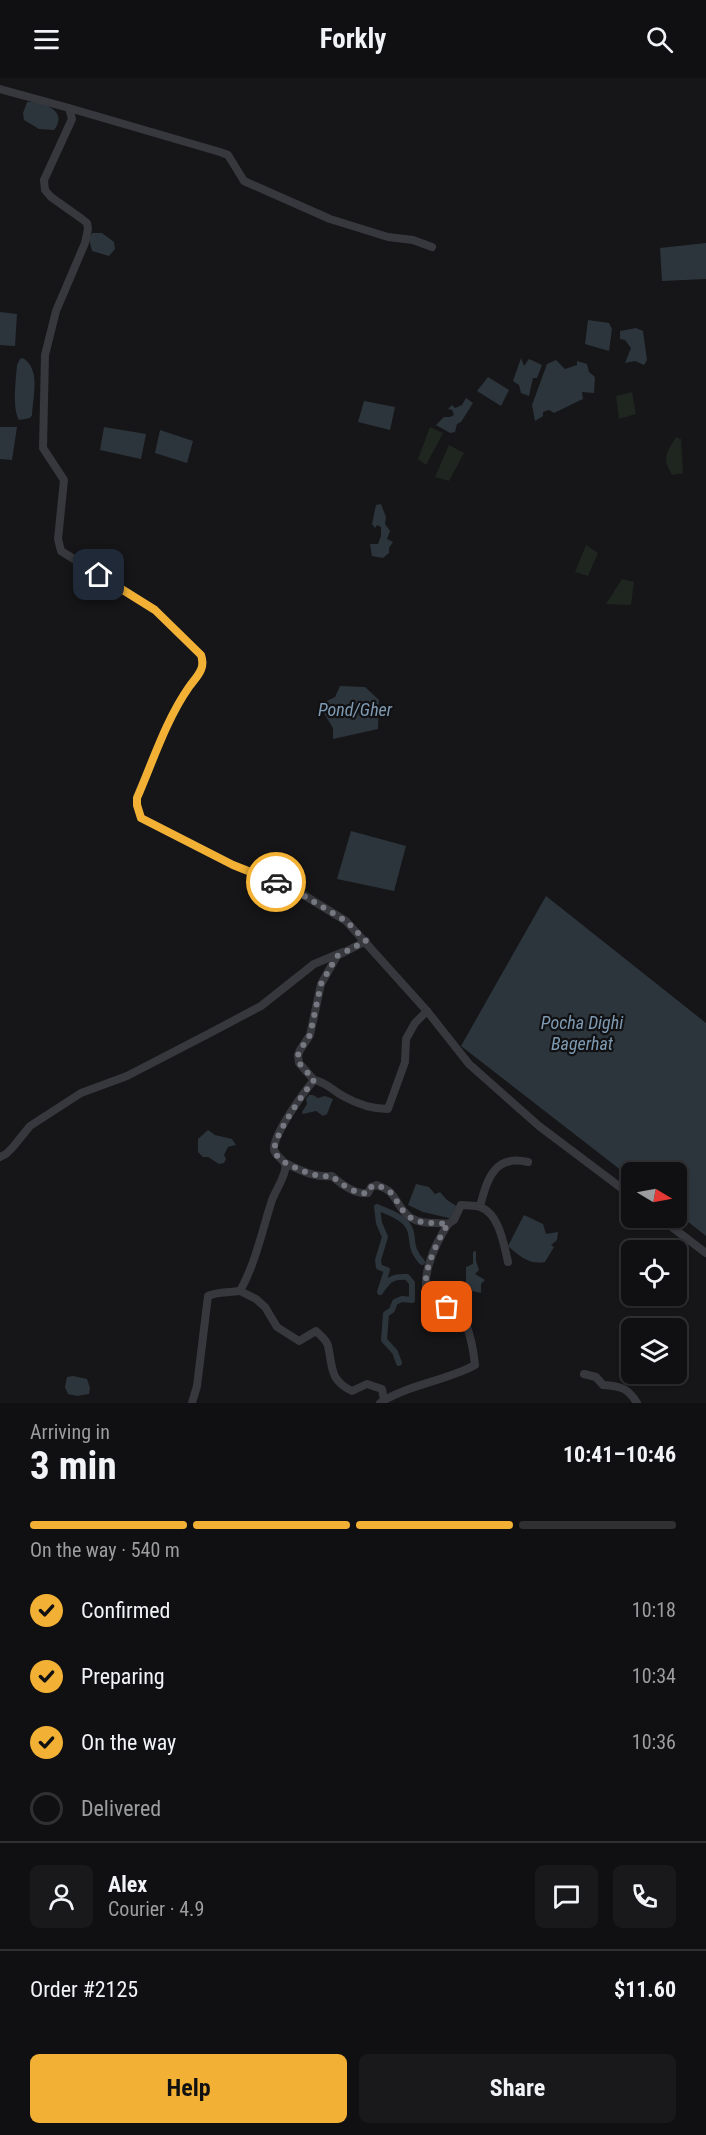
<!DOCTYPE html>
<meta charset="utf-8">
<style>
:root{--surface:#101012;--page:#19191b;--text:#f1f3f6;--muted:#9c9d9f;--line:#303032;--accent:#f2b134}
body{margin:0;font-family:"Roboto Condensed",sans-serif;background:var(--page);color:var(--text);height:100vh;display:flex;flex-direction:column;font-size:22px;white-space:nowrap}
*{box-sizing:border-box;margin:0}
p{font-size:20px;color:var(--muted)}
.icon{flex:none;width:33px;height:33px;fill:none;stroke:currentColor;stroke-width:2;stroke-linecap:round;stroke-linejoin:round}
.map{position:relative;height:1325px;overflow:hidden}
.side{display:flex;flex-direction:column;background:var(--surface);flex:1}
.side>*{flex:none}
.needle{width:39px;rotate:100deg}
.tools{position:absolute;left:621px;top:1084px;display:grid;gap:12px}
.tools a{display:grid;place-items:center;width:66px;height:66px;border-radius:9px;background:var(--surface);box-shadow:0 2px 4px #0004,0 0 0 2px var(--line);font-size:30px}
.pin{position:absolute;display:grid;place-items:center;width:51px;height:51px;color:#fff;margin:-26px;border-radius:12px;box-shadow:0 3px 9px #0006}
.courier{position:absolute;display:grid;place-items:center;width:60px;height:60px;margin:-30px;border:4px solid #f2b134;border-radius:50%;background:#fff;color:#222;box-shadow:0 2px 8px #0007}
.head em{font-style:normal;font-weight:700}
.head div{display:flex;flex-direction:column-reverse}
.head{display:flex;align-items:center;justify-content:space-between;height:102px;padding:0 30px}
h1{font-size:39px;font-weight:700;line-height:45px}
.bar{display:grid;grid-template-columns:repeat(4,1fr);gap:9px 6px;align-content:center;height:72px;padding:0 30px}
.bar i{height:8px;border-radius:4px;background:var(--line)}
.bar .selected{background:var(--accent)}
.bar p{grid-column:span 4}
.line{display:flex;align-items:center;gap:15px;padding:0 30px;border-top:2px solid var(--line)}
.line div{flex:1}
.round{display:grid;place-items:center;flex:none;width:63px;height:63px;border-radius:9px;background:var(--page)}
ol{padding:0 30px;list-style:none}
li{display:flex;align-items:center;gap:18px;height:66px}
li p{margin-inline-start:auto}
li .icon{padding:6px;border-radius:50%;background:var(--accent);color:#111;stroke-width:4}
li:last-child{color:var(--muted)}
li i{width:33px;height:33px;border:3px solid var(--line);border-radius:50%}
.primary-button{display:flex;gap:12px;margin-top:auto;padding:12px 30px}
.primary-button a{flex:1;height:69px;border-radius:9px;background:var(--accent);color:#111;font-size:24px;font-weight:700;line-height:69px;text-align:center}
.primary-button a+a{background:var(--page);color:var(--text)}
header{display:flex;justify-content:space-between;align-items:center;height:78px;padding:0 30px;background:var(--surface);font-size:27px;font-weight:700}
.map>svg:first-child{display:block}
</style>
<header><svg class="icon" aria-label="menu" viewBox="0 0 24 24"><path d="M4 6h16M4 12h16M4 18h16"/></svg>Forkly<svg class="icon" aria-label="search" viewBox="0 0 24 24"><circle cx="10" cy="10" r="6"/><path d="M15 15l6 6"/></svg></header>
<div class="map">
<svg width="706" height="1325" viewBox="0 0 706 1325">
<rect width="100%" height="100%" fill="#161618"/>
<g fill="#1e261f">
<polygon points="632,314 636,336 619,341 616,318"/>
<polygon points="430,349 443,355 426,387 418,381"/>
<path d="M676,359L681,361L683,395L672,397C662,379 666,376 676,359Z"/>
<polygon points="449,367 464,375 449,403 435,399"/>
<polygon points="586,467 598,475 588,498 575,494"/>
<polygon points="622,501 634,504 631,527 606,526"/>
</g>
<g fill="#2c353c">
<path d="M27,24C43,23 69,33 54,52L39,51L24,42L23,35Z"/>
<polygon points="92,155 102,155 114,164 115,171 109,178 92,173 89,161"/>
<polygon points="706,165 706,201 662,203 660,170"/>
<polygon points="0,234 17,236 15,268 0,267"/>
<polygon points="588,242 609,245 612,251 609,273 585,266"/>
<polygon points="636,250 643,253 647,282 644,287 635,283 625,285 631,270 625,262 620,261 620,253"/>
<path d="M23,280C41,292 33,318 32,337L30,340L19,342C12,330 16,301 17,287L20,281Z"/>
<polygon points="521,280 524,288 529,281 542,287 537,300 533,300 529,318 521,315 519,307 513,303"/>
<polygon points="556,282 565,291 577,287 577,283 587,286 589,294 595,299 594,315 582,314 583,321 554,335 549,332 543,334 543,338 535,343 532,327 547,286"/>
<polygon points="488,299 509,312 501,328 477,313"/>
<polygon points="466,320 473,325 461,344 457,346 455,354 450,355 436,347 444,339 450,339 454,337 452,332 448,331 452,327 455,330 462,327"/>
<polygon points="364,323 395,329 390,352 358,344"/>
<polygon points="0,349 17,349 12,382 0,381"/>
<polygon points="104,349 146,356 141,381 100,372"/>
<polygon points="160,352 193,363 187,385 155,375"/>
<polygon points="381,426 386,439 385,446 390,453 387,461 393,464 389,470 389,475 383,480 372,478 370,466 378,466 381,458 381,449 377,447 375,450 372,446 376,427"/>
<polygon points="340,608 365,609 379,622 378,651 333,661 333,650 319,627 335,619"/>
<polygon points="351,753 406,768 394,813 337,801"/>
<polygon points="546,818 706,945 706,1158 677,1135 676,1095 632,1095 631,1100 461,968"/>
<polygon points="309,1017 313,1017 318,1020 325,1018 333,1021 327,1036 323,1038 316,1033 303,1036 302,1034 307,1026 306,1021"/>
<polygon points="208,1052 215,1057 232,1061 236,1067 228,1069 224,1077 226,1081 224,1085 219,1086 208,1079 203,1079 198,1074 198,1061"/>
<polygon points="416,1106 429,1109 435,1116 440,1114 447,1122 458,1129 453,1141 423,1134 408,1127"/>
<path d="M524,1137L543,1146L546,1156L558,1154L557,1162L551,1167L554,1169L545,1184C529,1187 519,1178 508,1168Z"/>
<polygon points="476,1173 476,1183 479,1192 475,1196 485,1202 481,1206 481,1215 464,1211 461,1204 466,1205 466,1189 473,1186 473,1174"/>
<polygon points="73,1298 87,1301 90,1310 89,1316 77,1318 68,1316 65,1309 67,1299"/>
</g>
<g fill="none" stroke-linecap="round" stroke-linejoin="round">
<path stroke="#2c353c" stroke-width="6" d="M399,1285L395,1274L384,1262L386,1236L392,1232L395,1224L402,1221L412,1222V1205L407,1199C392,1198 388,1202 380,1214L387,1192L379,1189L378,1182L385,1159L379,1145L377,1129C387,1134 398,1136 406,1145C417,1158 406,1167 422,1184"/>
<g stroke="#37383d" stroke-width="8">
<path d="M0,11L69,30L72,41L44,102L45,112L51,119L82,141L87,145L88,151L85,165L56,233L45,277L43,370L64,402L58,461L61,473L155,532L201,577C206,590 197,598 189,609C166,642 153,683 137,719V727L141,740L233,787L294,811L346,843L427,933L469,986L539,1048L632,1118"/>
<polyline points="69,30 220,74 228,77 244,103 330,141 388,159 413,162 432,169"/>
<polyline points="314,1002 299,985 298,977 300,972 310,957 321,906 337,878 366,863"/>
<polyline points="0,1079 6,1076 13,1069 30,1048 81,1015 127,998 210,955 261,928 314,886 343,874"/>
<path d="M285,1085C301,1092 313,1100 332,1098C341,1106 356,1117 368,1115L371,1109L377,1107C381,1109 387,1111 390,1114C398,1122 400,1133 411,1140C423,1147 435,1144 448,1146L454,1142L461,1127C467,1128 475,1127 480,1129C499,1135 504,1167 508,1184"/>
<path d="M480,1128C487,1102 494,1076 528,1084"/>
<polyline points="660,1140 706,1175"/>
<path d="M240,1213L256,1221L265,1229L277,1249L299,1263L316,1253C320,1257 327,1262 328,1268C333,1289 329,1302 352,1313L367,1306L382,1311L384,1322"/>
<path d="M584,1296L596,1299L603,1307C621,1308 628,1310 637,1325"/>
<path d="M192,1325L197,1308L208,1218C215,1214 232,1214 240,1213C256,1184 262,1153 272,1122C276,1112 283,1102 285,1092C288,1081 273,1079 274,1069C276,1053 303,1015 314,1002C326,1004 332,1012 343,1018C357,1026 372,1031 388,1031L405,984L406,961L415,945L427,933"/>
<path d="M380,1325C406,1307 446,1303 475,1287C473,1268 469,1248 459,1231C452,1230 443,1229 436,1225C412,1211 437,1163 448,1146"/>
</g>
</g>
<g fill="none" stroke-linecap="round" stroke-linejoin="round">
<path stroke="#757880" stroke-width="6" stroke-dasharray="0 10.8" d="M276,804L294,812L346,843L366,863L337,878L321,906L310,957L300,972L298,977L299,985L314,1002C305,1013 270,1062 275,1074C278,1082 289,1087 296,1090C309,1096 318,1099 332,1098C341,1106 356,1117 368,1115L371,1109L377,1107C381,1109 387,1111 390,1114C398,1122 400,1133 411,1140C423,1147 435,1144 448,1146C438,1161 419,1200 428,1217C432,1225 439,1227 447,1229"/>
<path stroke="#f2b134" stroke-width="8" d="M99,497L155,532L201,577C206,591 197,598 189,609C166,642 153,683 137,720V727L141,740L233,787L276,804"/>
</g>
<g text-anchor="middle" stroke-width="4.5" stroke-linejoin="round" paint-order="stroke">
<g font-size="18" font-style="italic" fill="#7f9bb3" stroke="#111113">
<text x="355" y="638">Pond/Gher</text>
<text x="582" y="951">Pocha Dighi<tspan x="582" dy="21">Bagerhat</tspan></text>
</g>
</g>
</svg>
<div class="tools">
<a><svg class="needle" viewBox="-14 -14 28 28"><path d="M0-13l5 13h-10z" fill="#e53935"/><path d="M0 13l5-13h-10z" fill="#9c9d9f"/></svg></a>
<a><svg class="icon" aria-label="locate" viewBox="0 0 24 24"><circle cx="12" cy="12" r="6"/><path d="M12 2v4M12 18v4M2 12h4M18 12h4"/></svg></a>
<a><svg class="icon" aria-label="layers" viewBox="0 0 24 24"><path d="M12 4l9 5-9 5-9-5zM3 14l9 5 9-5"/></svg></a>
</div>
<div class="pin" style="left:447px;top:1229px;background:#ea580c"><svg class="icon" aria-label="bag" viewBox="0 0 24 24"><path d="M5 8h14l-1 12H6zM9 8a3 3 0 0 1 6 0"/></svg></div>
<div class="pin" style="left:99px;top:497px;background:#1f2937"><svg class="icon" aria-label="home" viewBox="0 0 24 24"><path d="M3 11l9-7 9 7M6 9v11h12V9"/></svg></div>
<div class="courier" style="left:276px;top:804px"><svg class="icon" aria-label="car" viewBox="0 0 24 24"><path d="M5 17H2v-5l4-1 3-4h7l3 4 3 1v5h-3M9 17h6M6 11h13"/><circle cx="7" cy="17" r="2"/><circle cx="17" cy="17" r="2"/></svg></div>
</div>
<section class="side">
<div class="head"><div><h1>3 min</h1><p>Arriving in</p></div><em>10:41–10:46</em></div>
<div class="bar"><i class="selected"></i><i class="selected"></i><i class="selected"></i><i></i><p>On the way · 540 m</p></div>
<ol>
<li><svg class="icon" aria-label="check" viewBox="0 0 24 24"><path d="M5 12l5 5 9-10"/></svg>Confirmed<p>10:18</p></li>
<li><svg class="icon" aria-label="check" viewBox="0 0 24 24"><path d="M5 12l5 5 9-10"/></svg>Preparing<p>10:34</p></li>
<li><svg class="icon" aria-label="check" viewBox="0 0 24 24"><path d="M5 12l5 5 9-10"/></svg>On the way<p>10:36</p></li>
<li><i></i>Delivered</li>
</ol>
<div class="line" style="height:108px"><a class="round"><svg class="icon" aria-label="person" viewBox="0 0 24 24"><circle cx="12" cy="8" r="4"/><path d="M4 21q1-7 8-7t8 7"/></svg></a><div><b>Alex</b><p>Courier · 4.9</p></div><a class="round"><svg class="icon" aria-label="chat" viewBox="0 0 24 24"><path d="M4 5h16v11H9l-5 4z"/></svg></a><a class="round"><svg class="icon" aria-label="phone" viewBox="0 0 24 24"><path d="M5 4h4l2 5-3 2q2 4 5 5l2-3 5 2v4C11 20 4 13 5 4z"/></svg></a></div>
<div class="line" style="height:78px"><div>Order #2125</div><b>$11.60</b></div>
<div class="primary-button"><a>Help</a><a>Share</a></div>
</section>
